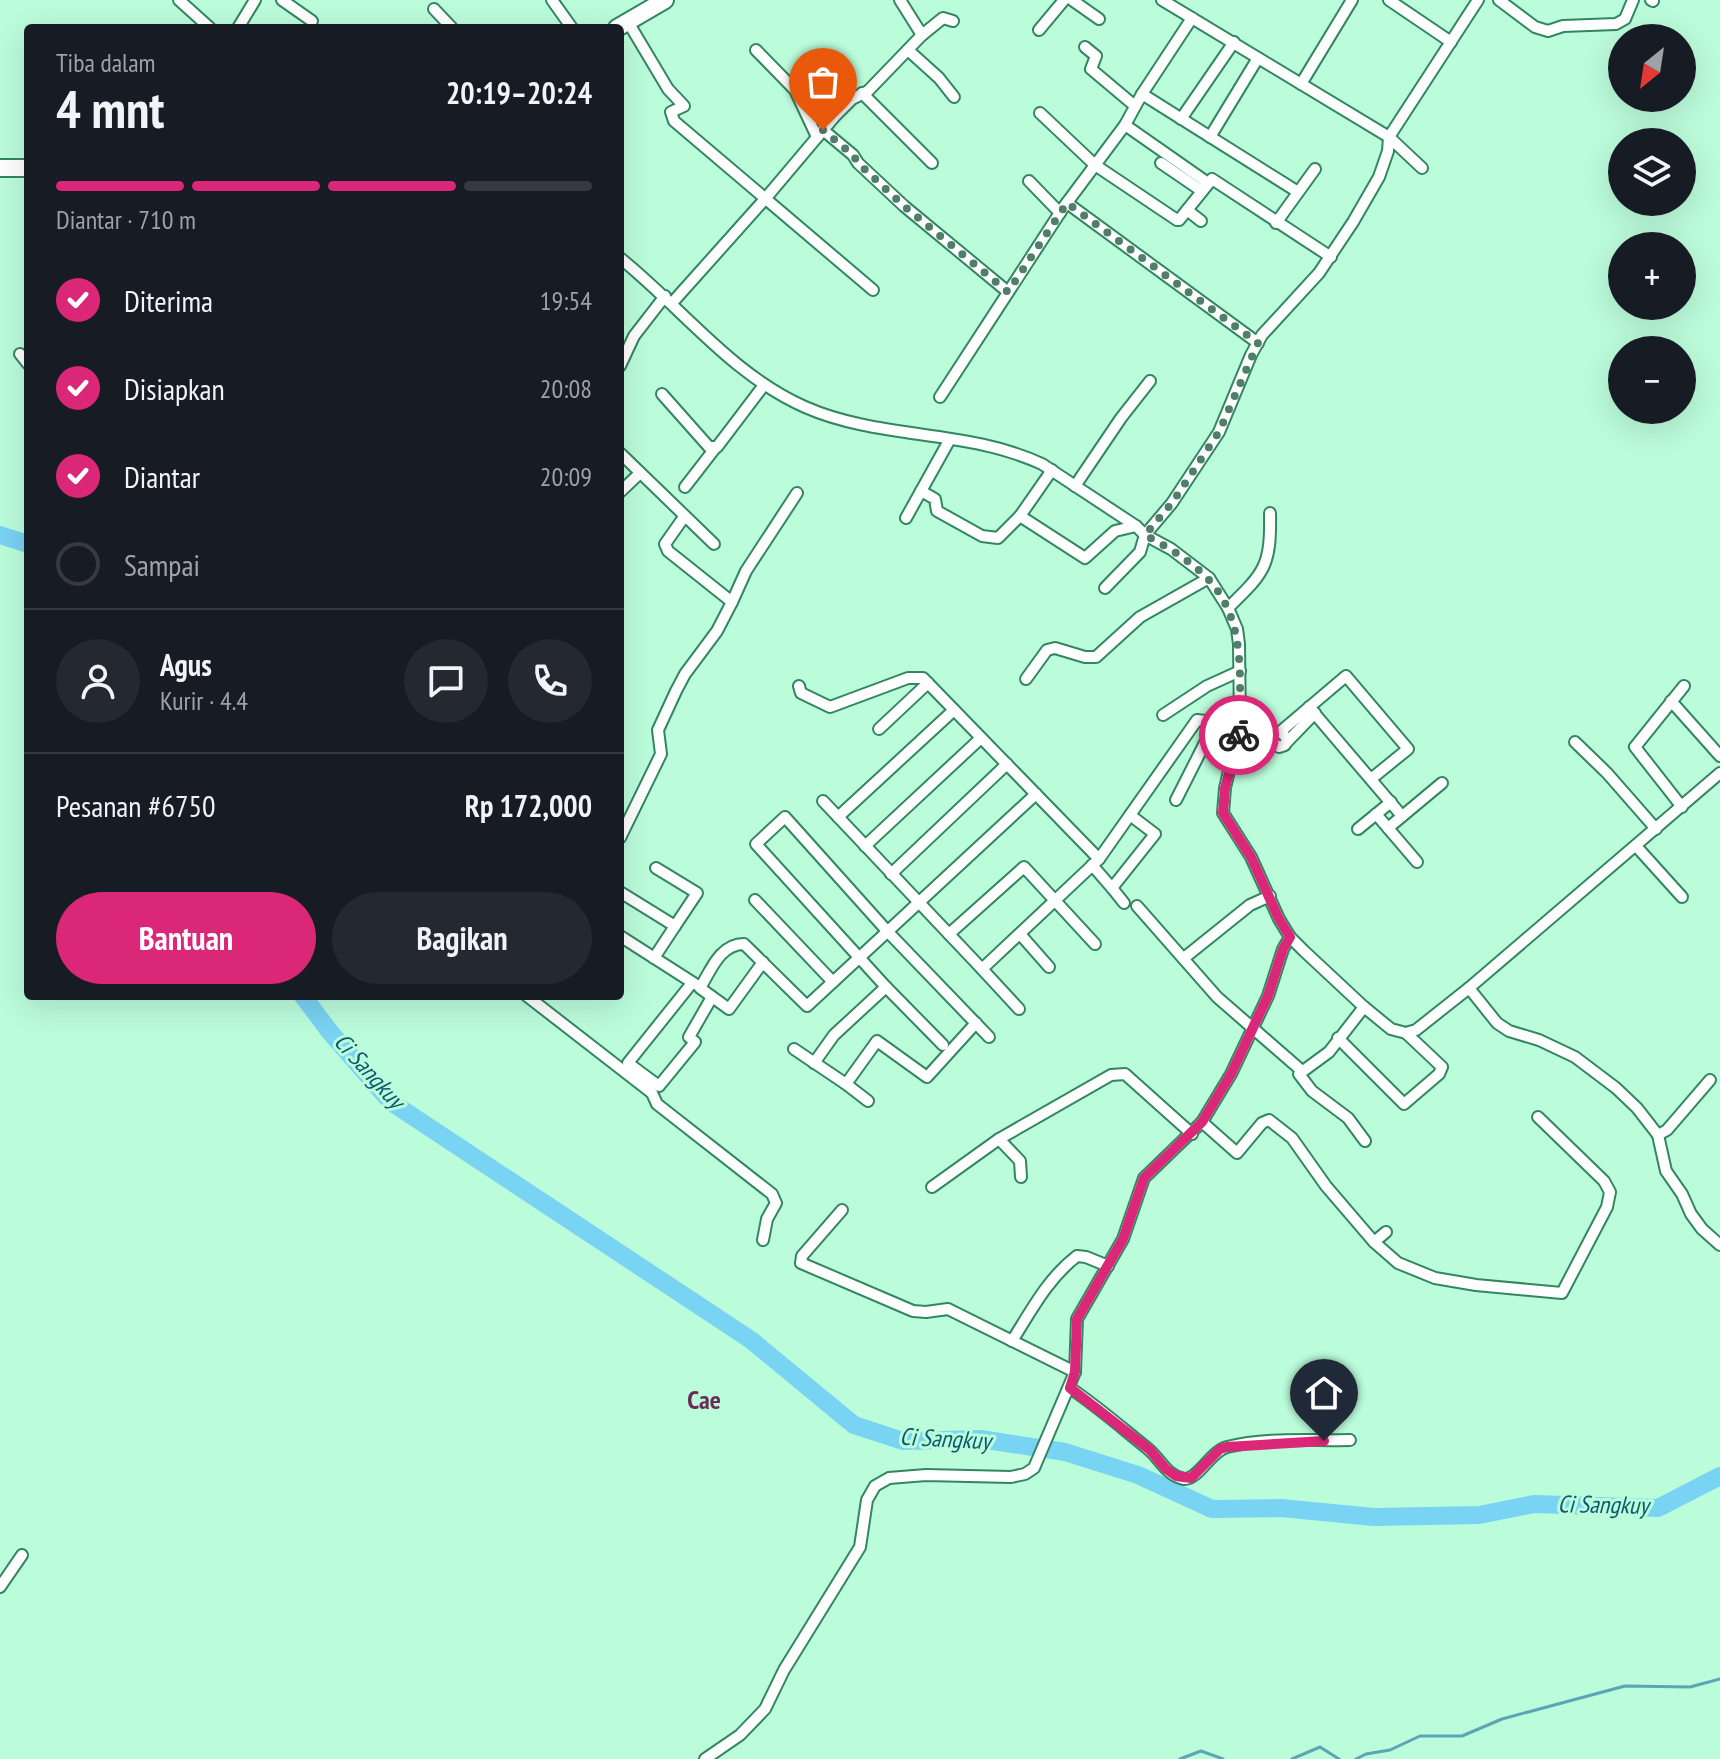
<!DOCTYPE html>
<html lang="id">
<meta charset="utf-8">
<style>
:root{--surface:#171b24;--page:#242831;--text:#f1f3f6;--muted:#9ea1a6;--line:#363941;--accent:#db2777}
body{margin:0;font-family:"PT Sans Narrow",sans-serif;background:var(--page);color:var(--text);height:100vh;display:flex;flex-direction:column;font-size:30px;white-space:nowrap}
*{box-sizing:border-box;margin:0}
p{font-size:26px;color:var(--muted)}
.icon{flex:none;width:44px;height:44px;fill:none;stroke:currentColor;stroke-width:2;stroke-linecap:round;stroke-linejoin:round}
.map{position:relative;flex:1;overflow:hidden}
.details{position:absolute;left:24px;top:24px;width:600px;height:976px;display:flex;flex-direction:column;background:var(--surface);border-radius:8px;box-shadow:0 8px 32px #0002}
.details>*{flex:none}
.needle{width:52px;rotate:210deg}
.controls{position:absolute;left:1608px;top:24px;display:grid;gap:16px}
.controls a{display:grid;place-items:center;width:88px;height:88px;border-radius:50%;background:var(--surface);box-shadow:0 8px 32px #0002;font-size:40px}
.pin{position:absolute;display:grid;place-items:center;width:68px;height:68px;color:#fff;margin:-82px -34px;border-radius:50% 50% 50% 0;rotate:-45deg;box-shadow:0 0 8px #0007}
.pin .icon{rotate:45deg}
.courier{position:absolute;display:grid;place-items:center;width:80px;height:80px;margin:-40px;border:6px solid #db2777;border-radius:50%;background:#fff;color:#222;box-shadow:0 2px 10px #0007}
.summary em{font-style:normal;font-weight:600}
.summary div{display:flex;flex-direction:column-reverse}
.summary{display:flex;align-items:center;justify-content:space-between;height:136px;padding:0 32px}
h1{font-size:52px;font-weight:600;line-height:60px}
.bar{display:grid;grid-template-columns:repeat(4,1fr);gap:12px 8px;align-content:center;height:96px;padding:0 32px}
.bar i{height:10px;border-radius:6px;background:var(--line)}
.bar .selected{background:var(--accent)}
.bar p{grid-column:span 4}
.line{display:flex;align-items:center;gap:20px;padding:0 32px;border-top:2px solid var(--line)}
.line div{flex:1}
.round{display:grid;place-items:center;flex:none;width:84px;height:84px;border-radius:42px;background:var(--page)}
ol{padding:0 32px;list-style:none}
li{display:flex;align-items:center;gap:24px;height:88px}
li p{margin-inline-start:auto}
li .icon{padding:8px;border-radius:50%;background:var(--accent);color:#fff;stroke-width:4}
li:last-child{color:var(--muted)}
li i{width:44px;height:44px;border:4px solid var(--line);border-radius:50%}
.primary-button{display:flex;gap:16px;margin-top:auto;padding:16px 32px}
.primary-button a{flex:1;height:92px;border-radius:48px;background:var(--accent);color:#fff;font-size:32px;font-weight:600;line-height:92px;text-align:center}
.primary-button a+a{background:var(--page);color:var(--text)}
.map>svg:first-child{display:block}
</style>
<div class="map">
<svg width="1720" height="1759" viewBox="0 0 1720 1759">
<rect width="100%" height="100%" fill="#bbfcdb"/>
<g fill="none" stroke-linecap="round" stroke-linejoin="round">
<g stroke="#5ca5b7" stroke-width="3">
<polyline points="1180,1759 1201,1751 1223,1759"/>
<polyline points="1292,1759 1320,1747 1339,1759"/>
<polyline points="1356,1759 1366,1754 1390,1750 1420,1736 1462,1736 1502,1719 1625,1686 1690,1687 1720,1679"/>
</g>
<g stroke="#79d3f3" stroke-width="18">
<polyline points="0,535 28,544"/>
<polyline points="303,996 330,1032 391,1102 751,1340 854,1425 903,1441 980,1439 1065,1452 1138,1475 1212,1509 1281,1508 1374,1517 1479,1515 1534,1504 1658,1508 1720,1476"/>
</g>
<g stroke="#328662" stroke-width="14">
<g id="minor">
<polyline points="179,0 210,28"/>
<polyline points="282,0 312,21"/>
<polyline points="552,0 572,28"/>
<polyline points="900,0 922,35 943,18 953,21"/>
<polyline points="1072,0 1099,19"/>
<polyline points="1162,0 1389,137 1422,168"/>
<polyline points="1389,0 1451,42"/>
<polyline points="1499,0 1535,27 1548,31 1563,26 1616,24 1625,19 1633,0"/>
<polyline points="1651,0 1653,1"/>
<polyline points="434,9 452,28"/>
<polyline points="628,22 668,89 684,106 671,112 674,121 873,290"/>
<polyline points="238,28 255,0"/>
<polyline points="1039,30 1064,0"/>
<polyline points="1085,47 1096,56 1091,69 1135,106"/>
<polyline points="756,50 795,90 817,137"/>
<polyline points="908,50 939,78 954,97"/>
<polyline points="1301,84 1352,0"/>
<polyline points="862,93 932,163"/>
<polyline points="1142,94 1298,192"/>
<polyline points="1040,113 1095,165 1177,220 1179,220 1212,179 1331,257"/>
<polyline points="1181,119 1234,42"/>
<polyline points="1125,125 1208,183"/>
<polyline points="823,130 853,155 858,163 904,206 1008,292"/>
<polyline points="1210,137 1258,58"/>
<polyline points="1161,163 1202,191"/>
<polyline points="1029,181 1060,213"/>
<polyline points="1067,203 1258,343"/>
<polyline points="1187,210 1201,221"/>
<polyline points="1276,223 1315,169"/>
<path d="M620,258C681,307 732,375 805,407C880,440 967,429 1042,464L1136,526L1145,535L1171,549L1209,578L1228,608L1237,629L1239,644L1240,725L1225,788L1223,813L1251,857L1279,919L1290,937L1304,951L1364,1007L1391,1029L1406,1033L1416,1030L1469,988L1720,773"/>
<polyline points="672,303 765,199 835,116 852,99 868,91 922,35"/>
<polyline points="20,354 28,364"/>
<polyline points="620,366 634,336 665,296"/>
<polyline points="662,394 709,447 717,447 764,385"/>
<polyline points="940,397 1063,208 1125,125 1142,94 1192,18"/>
<polyline points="620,453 714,544"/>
<polyline points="1075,486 1121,418 1150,381"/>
<polyline points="685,487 716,447"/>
<polyline points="921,491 935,499 937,511 982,536 998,538 1020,516 1085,558 1115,531 1136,526"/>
<polyline points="620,492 640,473"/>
<polyline points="1020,516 1052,470"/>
<polyline points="906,518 950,439"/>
<polyline points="1105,588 1140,552 1145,535 1172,503 1219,432 1251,355 1262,335 1319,273 1353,222 1379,177 1388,151 1389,137 1478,0"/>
<polyline points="732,602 746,571 797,493"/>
<path d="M1228,608C1265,572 1271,566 1270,513"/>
<polyline points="1026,679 1047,650 1055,648 1085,657 1096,657 1140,617 1209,578"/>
<polyline points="799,686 801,693 830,707 908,678 923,678 1099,859 1197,720 1240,725"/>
<polyline points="1671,701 1720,756"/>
<polyline points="1309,707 1402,816"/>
<polyline points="1163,715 1207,686 1240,671"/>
<polyline points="879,729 928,683"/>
<polyline points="1240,730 1274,734"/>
<polyline points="1280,732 1287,738 1285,745 1279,747 1272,741 1274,734 1280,732 1346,676 1408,749 1371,779"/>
<polyline points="1239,738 1273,744"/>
<polyline points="1287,742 1315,713"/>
<polyline points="1575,742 1607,773 1656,829"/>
<polyline points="1176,800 1215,723"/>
<polyline points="823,801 982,969"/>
<polyline points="1682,807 1635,747 1684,686"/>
<polyline points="1376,814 1417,862"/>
<polyline points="838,817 954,710"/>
<polyline points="1388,828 1442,783"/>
<polyline points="1358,829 1391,802"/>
<polyline points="620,838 661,754 658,730 676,691 685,674 717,631 732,602 668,551 665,544 684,517"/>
<polyline points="865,846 981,738"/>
<polyline points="1636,846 1682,897"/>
<polyline points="1092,865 1112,888"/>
<polyline points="656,868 697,893 675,926"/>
<polyline points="891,874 1007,764"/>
<polyline points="620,892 675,926 654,958"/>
<polyline points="755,900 833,982"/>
<polyline points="1124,903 1112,888 1155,834 1130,815"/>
<polyline points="1137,906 1217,997 1302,1071"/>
<polyline points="949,934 1024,867 1095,944"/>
<polyline points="1020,934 1049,967"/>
<polyline points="620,936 695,984"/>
<polyline points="1184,958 1250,905 1270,896"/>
<path d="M763,962L729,1009L700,988C711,970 720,944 744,944L807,1006L1036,794"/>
<polyline points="692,983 628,1063 659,1086 695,1042 689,1037 712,997"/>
<polyline points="886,987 943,1045"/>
<polyline points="1469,988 1497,1023 1509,1031 1539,1040 1575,1057 1616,1088 1637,1108 1658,1135 1666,1171 1682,1194 1691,1214 1702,1229 1720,1245"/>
<polyline points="527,996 652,1093 657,1104 772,1194 776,1203 767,1219 763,1240"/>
<polyline points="1364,1007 1329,1052 1299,1074 1312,1091 1348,1118 1365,1141"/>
<polyline points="1019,1009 982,969 1099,859"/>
<polyline points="1338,1038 1404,1104 1439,1074 1442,1067 1406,1033"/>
<polyline points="794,1049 846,1084"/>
<polyline points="814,1063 834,1035 886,987 756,844 785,817 888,932 989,1037"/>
<polyline points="868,1101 846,1084 877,1041 927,1077 976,1023"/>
<polyline points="1202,1122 1237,1153 1262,1123 1269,1120 1292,1138 1326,1186 1374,1242 1386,1232"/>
<polyline points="1658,1135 1667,1130 1710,1080"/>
<polyline points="1021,1177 1020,1161 999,1139 1111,1075 1125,1074 1192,1134"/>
<polyline points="932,1187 999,1139"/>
<polyline points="842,1210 802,1256 801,1263 913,1311 926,1312 948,1309 1075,1372"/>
<polyline points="1374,1242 1398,1263 1435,1278 1476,1285 1562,1293 1607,1207 1610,1192 1604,1181 1538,1117"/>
<path d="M1012,1341C1031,1311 1048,1278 1077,1256L1086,1257L1108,1266"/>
<path d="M1070,1388C1097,1406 1122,1428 1147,1448C1160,1458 1166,1476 1184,1479C1198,1480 1211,1451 1227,1447C1266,1437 1310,1441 1350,1440"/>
<polyline points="0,1587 22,1555"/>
<polyline points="705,1759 740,1735 765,1709 784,1670 860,1547 867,1500 875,1486 889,1478 926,1475 1011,1477 1025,1474 1034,1468 1075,1372 1077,1319 1123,1239 1144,1178 1202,1122 1231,1074 1268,996 1283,949 1290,937"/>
</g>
</g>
<g stroke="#328662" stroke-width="20">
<g id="primary">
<polyline points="617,28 665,0"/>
<polyline points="0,168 28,168"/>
</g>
</g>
<use href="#minor" stroke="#fff" stroke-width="10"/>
<use href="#primary" stroke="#fff" stroke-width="16"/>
</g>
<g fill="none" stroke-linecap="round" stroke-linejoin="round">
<path stroke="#517e69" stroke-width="8" stroke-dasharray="0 14.4" d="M823,130L853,155L858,163L904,206L1008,292L1067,203L1258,343L1219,432L1172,503L1145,535C1213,571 1239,600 1240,679C1240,697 1241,716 1239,735"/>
<polyline stroke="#db2777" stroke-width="10" points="1239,735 1225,788 1223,813 1251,857 1279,919 1290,937 1283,949 1268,996 1231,1074 1202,1122 1144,1178 1123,1239 1077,1319 1075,1372 1070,1388 1150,1450 1166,1469 1176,1476 1191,1478 1220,1449 1227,1447 1324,1441"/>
</g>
<g text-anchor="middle" stroke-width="6" stroke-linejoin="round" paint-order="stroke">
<g font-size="24" font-style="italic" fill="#0c5a70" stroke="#bbfcdb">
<text transform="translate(369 1071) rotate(48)" y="8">Ci Sangkuy</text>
<text transform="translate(945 1439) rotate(3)" y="8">Ci Sangkuy</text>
<text transform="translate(1603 1505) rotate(1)" y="8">Ci Sangkuy</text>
</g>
<g font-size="26" font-weight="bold" fill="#6a2e56" stroke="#bbfcdb">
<text x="704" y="1409">Cae</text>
</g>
</g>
</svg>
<div class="controls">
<a><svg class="needle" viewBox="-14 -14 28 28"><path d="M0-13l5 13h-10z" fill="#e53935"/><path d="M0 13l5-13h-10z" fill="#9ea1a6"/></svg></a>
<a><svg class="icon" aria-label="layers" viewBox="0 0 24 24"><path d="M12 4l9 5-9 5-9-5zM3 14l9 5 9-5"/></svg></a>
<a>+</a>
<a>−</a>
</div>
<div class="pin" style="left:823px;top:130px;background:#ea580c"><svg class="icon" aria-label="bag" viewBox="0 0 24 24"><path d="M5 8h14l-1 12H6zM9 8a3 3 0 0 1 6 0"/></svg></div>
<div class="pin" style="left:1324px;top:1441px;background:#1f2937"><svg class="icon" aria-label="home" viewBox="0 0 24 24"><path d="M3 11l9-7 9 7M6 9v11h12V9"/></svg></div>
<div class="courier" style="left:1239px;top:735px"><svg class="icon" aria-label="bike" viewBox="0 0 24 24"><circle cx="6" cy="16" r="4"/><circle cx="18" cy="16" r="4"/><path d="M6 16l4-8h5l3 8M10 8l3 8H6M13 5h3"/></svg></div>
<section class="details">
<div class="summary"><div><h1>4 mnt</h1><p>Tiba dalam</p></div><em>20:19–20:24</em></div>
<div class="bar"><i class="selected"></i><i class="selected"></i><i class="selected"></i><i></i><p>Diantar · 710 m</p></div>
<ol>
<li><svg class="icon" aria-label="check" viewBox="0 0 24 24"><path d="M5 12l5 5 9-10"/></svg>Diterima<p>19:54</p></li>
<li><svg class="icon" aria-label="check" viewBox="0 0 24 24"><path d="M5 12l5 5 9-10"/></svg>Disiapkan<p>20:08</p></li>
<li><svg class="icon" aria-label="check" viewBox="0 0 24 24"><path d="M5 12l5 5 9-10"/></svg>Diantar<p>20:09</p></li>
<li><i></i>Sampai</li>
</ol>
<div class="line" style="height:144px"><a class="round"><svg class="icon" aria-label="person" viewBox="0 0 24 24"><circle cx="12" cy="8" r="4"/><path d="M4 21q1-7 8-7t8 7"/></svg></a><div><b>Agus</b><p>Kurir · 4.4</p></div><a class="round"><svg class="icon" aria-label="chat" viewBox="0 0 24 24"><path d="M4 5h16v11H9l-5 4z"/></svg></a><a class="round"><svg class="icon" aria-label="phone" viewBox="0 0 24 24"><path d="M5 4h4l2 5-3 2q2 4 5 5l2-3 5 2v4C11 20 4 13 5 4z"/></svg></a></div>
<div class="line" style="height:104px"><div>Pesanan #6750</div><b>Rp 172,000</b></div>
<div class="primary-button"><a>Bantuan</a><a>Bagikan</a></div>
</section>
</div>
